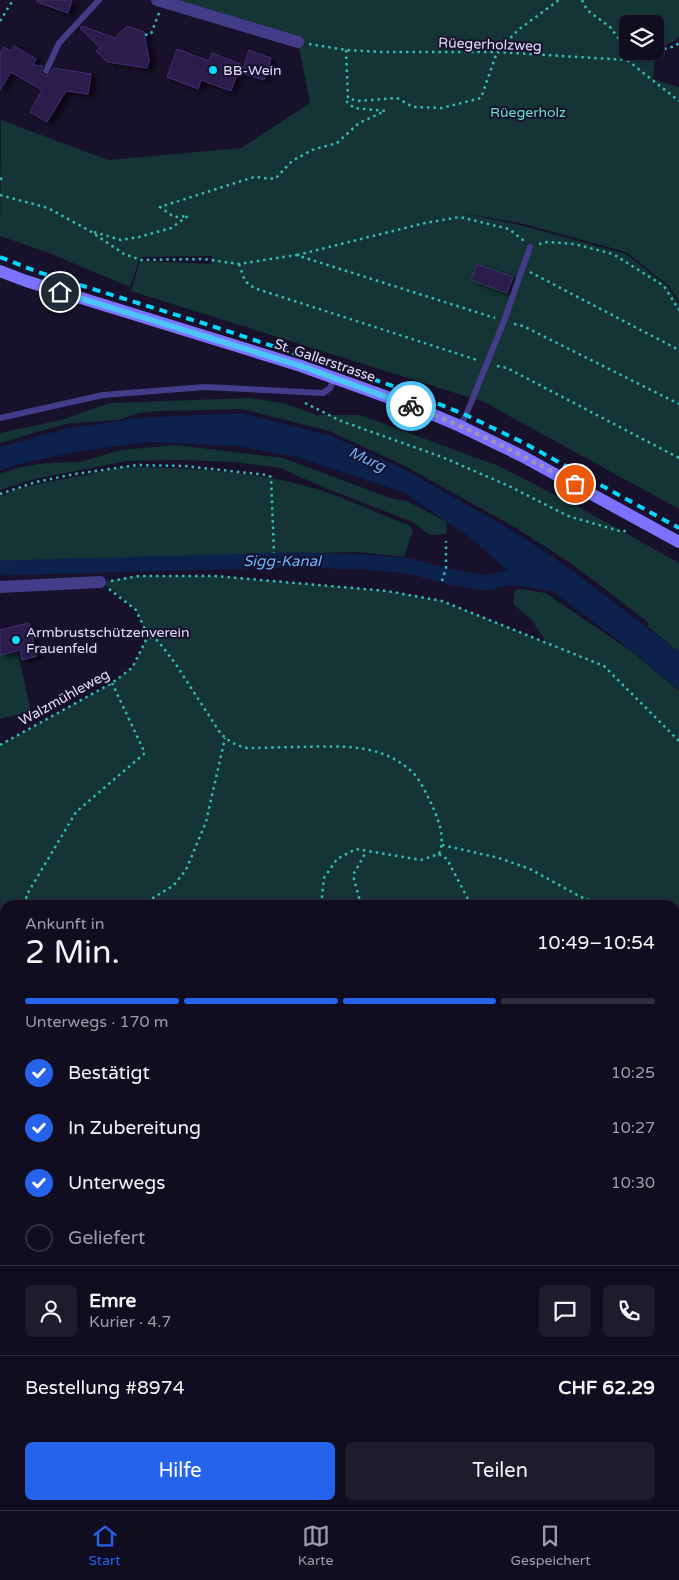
<!DOCTYPE html>
<html lang="de">
<meta charset="utf-8">
<style>
:root{--surface:#110d20;--page:#1e1b2d;--text:#f1f3f6;--muted:#9c9ca5;--line:#302d3e;--accent:#2563eb}
body{margin:0;font-family:"Varela Round",sans-serif;background:var(--page);color:var(--text);height:100vh;display:flex;flex-direction:column;font-size:19px;white-space:nowrap}
*{box-sizing:border-box;margin:0}
p{font-size:16px;color:var(--muted)}
.icon{flex:none;width:28px;height:28px;fill:none;stroke:currentColor;stroke-width:2;stroke-linecap:round;stroke-linejoin:round}
.map{position:relative;flex:1;overflow:hidden}
.details{position:absolute;left:0px;top:900px;width:680px;height:610px;display:flex;flex-direction:column;background:var(--surface);border-radius:15px 15px 0 0;box-shadow:0 1px 4px #0004,0 0 0 1px var(--line)}
.details>*{flex:none}
.tools{position:absolute;left:619px;top:15px;display:grid;gap:10px}
.tools a{display:grid;place-items:center;width:45px;height:45px;border-radius:8px;background:var(--surface);box-shadow:0 1px 4px #0004,0 0 0 1px var(--line);font-size:25px}
.pin{position:absolute;display:grid;place-items:center;width:42px;height:42px;color:#fff;margin:-21px;border:2px solid #fff;border-radius:50%;box-shadow:0 1px 5px #0007}
.courier{position:absolute;display:grid;place-items:center;width:50px;height:50px;margin:-25px;border:4px solid #4fc3f7;border-radius:50%;background:#fff;color:#222;box-shadow:0 1px 6px #0007}
.overview em{font-style:normal;font-weight:600}
.overview div{display:flex;flex-direction:column-reverse}
.overview{display:flex;align-items:center;justify-content:space-between;height:85px;padding:0 25px}
h1{font-size:32px;font-weight:600;line-height:38px}
.bar{display:grid;grid-template-columns:repeat(4,1fr);gap:8px 5px;align-content:center;height:60px;padding:0 25px}
.bar i{height:6px;border-radius:4px;background:var(--line)}
.bar .active{background:var(--accent)}
.bar p{grid-column:span 4}
.line{display:flex;align-items:center;gap:12px;padding:0 25px;border-top:1px solid var(--line)}
.line div{flex:1}
.round{display:grid;place-items:center;flex:none;width:52px;height:52px;border-radius:8px;background:var(--page)}
ol{padding:0 25px;list-style:none}
li{display:flex;align-items:center;gap:15px;height:55px}
li p{margin-inline-start:auto}
li .icon{padding:5px;border-radius:50%;background:var(--accent);color:#fff;stroke-width:4}
li:last-child{color:var(--muted)}
li i{width:28px;height:28px;border:2px solid var(--line);border-radius:50%}
.primary-button{display:flex;gap:10px;margin-top:auto;padding:10px 25px}
.primary-button a{flex:1;height:58px;border-radius:8px;background:var(--accent);color:#fff;font-size:20px;font-weight:600;line-height:58px;text-align:center}
.primary-button a+a{background:var(--page);color:var(--text)}
.tabs{display:flex;justify-content:space-around;align-items:center;height:70px;border-top:1px solid var(--line);background:var(--surface);font-size:14px;color:var(--muted)}
.tabs a{display:grid;justify-items:center;gap:2px}
.tabs .active{color:var(--accent)}
.map>svg:first-child{display:block}
</style>
<div class="map">
<svg width="679" height="1510" viewBox="0 0 679 1510">
<defs>
<filter id="shadow"><feDropShadow dx="5.5" dy="3" stdDeviation="2.5" flood-color="#0009"/></filter>
</defs>
<rect width="100%" height="100%" fill="#17112b"/>
<g fill="#143435" fill-rule="evenodd">
<polygon points="157,0 679,0 679,36 673,42 655,50 655,24 628,24 628,51 655,51 653,79 679,87 679,301 669,286 626,252 524,224 458,212 363,232 458,212 524,226 626,254 667,286 679,304 679,509 484,402 131,291 140,261 211,264 212,256 140,257 130,287 49,253 0,236 1,120 108,160 241,148 310,103 298,42"/>
<polygon points="249,398 283,403 317,415 360,415 499,466 586,511 679,563 679,652 648,627 649,623 572,564 518,529 405,466 329,431 242,409 160,411 139,413 118,420 65,424 0,443 0,433 61,420 110,403"/>
<polygon points="176,445 283,458 390,498 407,501 447,522 446,534 431,535 410,521 330,490 280,468 234,462 181,460 127,461 35,479 0,490 0,474 16,468 45,463 80,462 121,450"/>
<path d="M123,467C182,467 240,470 298,484C336,493 372,511 408,525L413,530L404,557L357,552L0,562V497L19,488Z"/>
<path d="M139,576H215L387,591L442,601L547,643L531,619L513,604L515,590L523,589L545,593L634,653L679,691V1510H0V745L112,683L132,668L148,636L136,610L116,593L100,582ZM5,905H675V1505H5Z"/>
<polygon points="17,650 31,711 0,719 0,655"/>
</g>
<polygon fill="#0d214d" points="241,413 329,435 404,469 515,532 570,569 679,652 679,690 634,652 552,591 526,587 471,538 403,492 297,457 236,446 147,442 75,452 15,465 0,471 0,447 68,428 139,418"/>
<g fill="none" stroke-linecap="round" stroke-linejoin="round">
<polyline stroke="#0d214d" stroke-width="15" points="0,568 295,560 364,562 409,566 446,576 485,583 506,578 538,579"/>
</g>
<g fill="#291d4c" stroke="#412f77" filter="url(#shadow)">
<polygon points="37,0 72,0 68,13 37,2"/>
<polygon points="82,26 115,38 127,26 144,32 149,60 147,68 107,62 96,51 100,48 80,28"/>
<polygon points="14,46 36,59 33,65 43,66 41,72 44,76 49,75 53,68 91,74 88,94 66,91 47,122 30,112 42,90 11,72 0,90 0,53 4,47 11,51"/>
<polygon points="177,49 209,61 212,53 241,64 231,91 201,80 198,89 167,77"/>
<polygon points="249,50 271,58 264,80 242,73"/>
<polygon points="477,264 513,277 507,293 471,280"/>
<polygon points="29,623 37,656 22,660 20,650 0,655 0,630"/>
</g>
<g fill="none" stroke-linecap="round" stroke-linejoin="round">
<g stroke="#31bdbc" stroke-width="2.5" stroke-dasharray="2.5 4" stroke-linecap="butt">
<polyline points="582,0 587,10 610,27 622,43 627,60 679,101"/>
<polyline points="0,21 13,0"/>
<polyline points="145,35 151,34 159,13"/>
<polyline points="309,44 346,50 381,52 497,52 627,60 675,46 679,43"/>
<polyline points="346,50 348,98 358,101 397,98 413,107 442,108 481,98 497,52 518,30 559,0"/>
<polyline points="0,178 3,180"/>
<polyline points="0,195 48,208 90,231 124,254 141,260 204,259 239,264 296,255 495,318"/>
<polyline points="94,232 121,240 139,237 171,228 188,216 174,217 160,207 254,177 275,179 292,161 312,150 337,143 359,123 385,111 354,108 347,102 348,98"/>
<polyline points="539,244 547,242 574,244 613,254 664,286 679,310"/>
<polyline points="297,255 425,223 460,217 509,229 524,241"/>
<polyline points="239,264 245,281 254,288 477,360"/>
<polyline points="530,272 679,350"/>
<polyline points="514,324 523,326 679,404"/>
<polyline points="497,366 507,368 679,458"/>
<polyline points="305,403 341,421 442,457 509,486 568,516 623,532 628,529"/>
<polyline points="0,494 36,482 75,474 137,465 185,466 267,475 271,477 274,553"/>
<polyline points="111,581 139,576 215,576 387,591 442,601 604,666 679,741"/>
<polyline points="442,581 446,568 446,541"/>
<path d="M109,589L136,610L148,636L158,641L175,663L219,731C227,741 235,745 247,748C265,748 283,747 301,747C339,746 379,743 410,770C420,778 425,792 431,803C438,819 446,836 439,854L421,860L356,849L337,859L324,878L321,905"/>
<polyline points="0,745 112,683 132,668 148,636"/>
<polyline points="442,845 499,858 530,869 581,897 604,905"/>
<polyline points="439,854 447,859 471,905"/>
<polyline points="28,905 26,896 76,812 145,753 112,683"/>
<polyline points="141,905 173,886 186,870 206,822 225,738"/>
<polyline points="361,905 353,875 366,852"/>
<polyline points="675,955 679,958"/>
<polyline points="0,1049 5,1045"/>
<polyline points="675,1105 679,1110"/>
<polyline points="0,1145 5,1147"/>
<polyline points="0,1264 5,1264"/>
<polyline points="0,1290 5,1287"/>
<polyline points="675,1405 679,1405"/>
<polyline points="0,1482 5,1486"/>
<polyline points="27,1505 32,1510"/>
<polyline points="15,1510 15,1505"/>
<polyline points="556,1510 560,1505"/>
</g>
<g stroke="#433c89" stroke-width="6">
<polyline points="46,71 59,43 99,0"/>
<polyline points="0,418 103,395 205,387 323,393 330,388 334,377"/>
<polyline points="460,426 466,415 504,321 530,247"/>
</g>
<g stroke="#433c89" stroke-width="12">
<polyline points="157,0 298,42"/>
<polyline points="0,587 100,582"/>
</g>
<polyline stroke="#7d72ff" stroke-width="12" points="0,271 26,281 301,366 415,407 460,426 522,456 679,542"/>
<polyline stroke="#07d8fe" stroke-width="4" stroke-dasharray="8 6" stroke-linecap="butt" points="0,257 38,272 212,326 402,389 466,415 524,443 679,528"/>
</g>
<g fill="none" stroke-linecap="round" stroke-linejoin="round">
<path stroke="#9a94b5" stroke-width="5" stroke-dasharray="0 9" d="M411,406C468,427 522,455 575,484"/>
<polyline stroke="#4fc3f7" stroke-width="6" points="60,292 301,366 411,406"/>
</g>
<g fill="#07d8fe" stroke="#17112b" stroke-width="2">
<circle cx="213" cy="70" r="5"/>
<circle cx="16" cy="640" r="5"/>
</g>
<g text-anchor="middle" stroke-width="4" stroke-linejoin="round" paint-order="stroke">
<g font-size="14" fill="#e1dbff" stroke="#17112b">
<text transform="translate(490 44) rotate(2)" y="5">Rüegerholzweg</text>
<text transform="translate(325 360) rotate(19)" y="5">St. Gallerstrasse</text>
<text transform="translate(64 697) rotate(-29)" y="5">Walzmühleweg</text>
</g>
<g font-size="14" fill="#e1dbff" stroke="#17112b" text-anchor="start">
<text x="223" y="75">BB-Wein</text>
<text x="26" y="637">Armbrustschützenverein<tspan x="26" dy="16">Frauenfeld</tspan></text>
</g>
<g font-size="14" fill="#65e1c8" stroke="#17112b">
<text x="528" y="117">Rüegerholz</text>
</g>
<g font-size="15" font-style="italic" fill="#69b1fe" stroke="#17112b">
<text transform="translate(367 459) rotate(25)" y="5">Murg</text>
<text x="282" y="566">Sigg-Kanal</text>
</g>
</g>
</svg>
<div class="tools">
<a><svg class="icon" aria-label="layers" viewBox="0 0 24 24"><path d="M12 4l9 5-9 5-9-5zM3 14l9 5 9-5"/></svg></a>
</div>
<div class="pin" style="left:575px;top:484px;background:#ea580c"><svg class="icon" aria-label="bag" viewBox="0 0 24 24"><path d="M5 8h14l-1 12H6zM9 8a3 3 0 0 1 6 0"/></svg></div>
<div class="pin" style="left:60px;top:292px;background:#1f2937"><svg class="icon" aria-label="home" viewBox="0 0 24 24"><path d="M3 11l9-7 9 7M6 9v11h12V9"/></svg></div>
<div class="courier" style="left:411px;top:406px"><svg class="icon" aria-label="bike" viewBox="0 0 24 24"><circle cx="6" cy="16" r="4"/><circle cx="18" cy="16" r="4"/><path d="M6 16l4-8h5l3 8M10 8l3 8H6M13 5h3"/></svg></div>
<section class="details">
<div class="overview"><div><h1>2 Min.</h1><p>Ankunft in</p></div><em>10:49–10:54</em></div>
<div class="bar"><i class="active"></i><i class="active"></i><i class="active"></i><i></i><p>Unterwegs · 170 m</p></div>
<ol>
<li><svg class="icon" aria-label="check" viewBox="0 0 24 24"><path d="M5 12l5 5 9-10"/></svg>Bestätigt<p>10:25</p></li>
<li><svg class="icon" aria-label="check" viewBox="0 0 24 24"><path d="M5 12l5 5 9-10"/></svg>In Zubereitung<p>10:27</p></li>
<li><svg class="icon" aria-label="check" viewBox="0 0 24 24"><path d="M5 12l5 5 9-10"/></svg>Unterwegs<p>10:30</p></li>
<li><i></i>Geliefert</li>
</ol>
<div class="line" style="height:90px"><a class="round"><svg class="icon" aria-label="person" viewBox="0 0 24 24"><circle cx="12" cy="8" r="4"/><path d="M4 21q1-7 8-7t8 7"/></svg></a><div><b>Emre</b><p>Kurier · 4.7</p></div><a class="round"><svg class="icon" aria-label="chat" viewBox="0 0 24 24"><path d="M4 5h16v11H9l-5 4z"/></svg></a><a class="round"><svg class="icon" aria-label="phone" viewBox="0 0 24 24"><path d="M5 4h4l2 5-3 2q2 4 5 5l2-3 5 2v4C11 20 4 13 5 4z"/></svg></a></div>
<div class="line" style="height:65px"><div>Bestellung #8974</div><b>CHF 62.29</b></div>
<div class="primary-button"><a>Hilfe</a><a>Teilen</a></div>
</section>
</div>
<nav class="tabs">
<a class="active"><svg class="icon" aria-label="home" viewBox="0 0 24 24"><path d="M3 11l9-7 9 7M6 9v11h12V9"/></svg>Start</a>
<a><svg class="icon" aria-label="map" viewBox="0 0 24 24"><path d="M3 6l6-2 6 2 6-2v14l-6 2-6-2-6 2zM9 4v14M15 6v14"/></svg>Karte</a>
<a><svg class="icon" aria-label="saved" viewBox="0 0 24 24"><path d="M7 4h10v16l-5-4-5 4z"/></svg>Gespeichert</a>
</nav>
